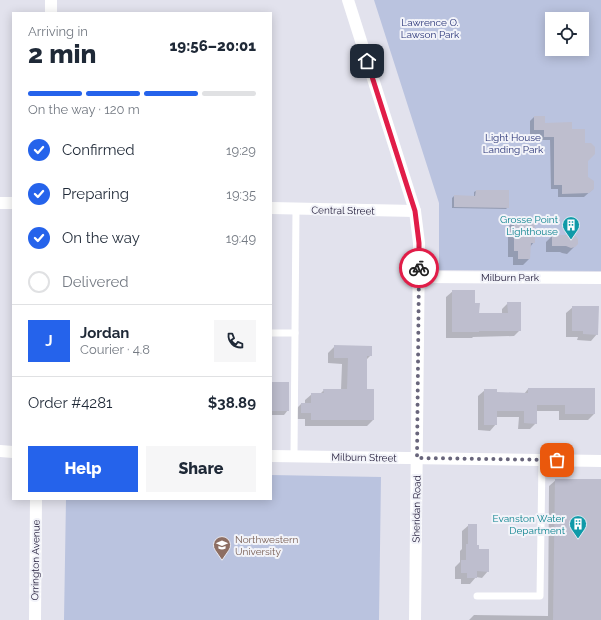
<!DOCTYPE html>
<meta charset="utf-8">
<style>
:root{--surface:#fff;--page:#f6f6f7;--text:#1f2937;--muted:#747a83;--line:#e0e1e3;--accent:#2563eb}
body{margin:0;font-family:Raleway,sans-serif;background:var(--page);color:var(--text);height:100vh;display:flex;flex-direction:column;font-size:15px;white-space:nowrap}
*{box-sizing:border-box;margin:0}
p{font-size:13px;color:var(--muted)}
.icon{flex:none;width:22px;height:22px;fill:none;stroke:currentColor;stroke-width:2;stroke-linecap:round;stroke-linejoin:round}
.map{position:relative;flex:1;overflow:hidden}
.sheet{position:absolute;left:12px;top:12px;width:260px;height:488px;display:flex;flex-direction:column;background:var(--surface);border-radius:0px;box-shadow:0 2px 10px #0003}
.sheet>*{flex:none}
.controls{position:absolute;left:545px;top:12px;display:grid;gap:8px}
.controls a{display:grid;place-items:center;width:44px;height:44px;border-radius:0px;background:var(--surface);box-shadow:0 2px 10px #0003;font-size:20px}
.pin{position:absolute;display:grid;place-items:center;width:34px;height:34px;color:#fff;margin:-17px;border-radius:8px;box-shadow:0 2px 6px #0006}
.courier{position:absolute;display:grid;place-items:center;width:40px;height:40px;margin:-20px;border:3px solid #e11d48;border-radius:50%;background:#fff;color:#222;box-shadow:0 1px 5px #0007}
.headline em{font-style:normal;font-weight:800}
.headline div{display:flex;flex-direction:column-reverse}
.headline{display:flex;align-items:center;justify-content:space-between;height:68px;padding:0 16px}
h1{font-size:26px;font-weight:800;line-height:30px}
.bar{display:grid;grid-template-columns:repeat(4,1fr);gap:6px 4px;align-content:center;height:48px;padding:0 16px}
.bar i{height:5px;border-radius:3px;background:var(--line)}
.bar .selected{background:var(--accent)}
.bar p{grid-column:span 4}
.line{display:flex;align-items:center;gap:10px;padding:0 16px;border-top:1px solid var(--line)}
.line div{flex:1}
.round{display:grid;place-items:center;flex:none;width:42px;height:42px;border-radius:0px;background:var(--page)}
ol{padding:0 16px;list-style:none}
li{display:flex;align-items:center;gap:12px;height:44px}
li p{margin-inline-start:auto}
li .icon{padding:4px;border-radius:50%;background:var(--accent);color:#fff;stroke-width:4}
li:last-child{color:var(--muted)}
li i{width:22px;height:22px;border:2px solid var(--line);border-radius:50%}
.cta{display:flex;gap:8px;margin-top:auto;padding:8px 16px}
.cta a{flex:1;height:46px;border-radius:0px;background:var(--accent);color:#fff;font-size:16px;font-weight:800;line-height:46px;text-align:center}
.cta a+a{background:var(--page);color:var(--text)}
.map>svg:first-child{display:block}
</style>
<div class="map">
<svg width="601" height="620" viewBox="0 0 601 620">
<rect width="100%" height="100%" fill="#e2e2ed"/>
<g fill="#bac3df" fill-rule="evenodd">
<path d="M374,0H601V271L439,270V203ZM552,19H582V49H552Z"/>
<polygon points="271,475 381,477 379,620 64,620 66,499 271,499"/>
</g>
<g fill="#0003">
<polygon points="534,117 544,124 571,130 584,144 587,161 587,177 593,189 584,197 558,197 558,189 551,189 550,140 540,140 540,134 530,134 530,121"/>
<polygon points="476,191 508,207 506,209 452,208 452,198 454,196 474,196 474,192"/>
<polygon points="515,220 534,242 530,247 529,259 523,265 513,265 513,257 508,257 508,227"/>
<polygon points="552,236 576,245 567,254 562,253 560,252 546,252 546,242"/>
<polygon points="453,291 474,304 478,314 502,314 502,309 508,303 520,330 514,336 473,337 472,338 446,338 446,297"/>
<polygon points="573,307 597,334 591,341 577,340 578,337 566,337 566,313"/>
<polygon points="335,346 371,355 366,360 366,390 373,420 367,426 305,426 305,419 295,419 295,410 301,404 305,404 305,400 312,394 320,394 324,390 341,390 342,364 328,363 328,353"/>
<polygon points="271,383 288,383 288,410 284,415 271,415"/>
<polygon points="528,389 594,414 588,420 559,420 559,411 536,411 536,423 530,429 518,429 519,417 496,417 496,424 490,431 478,430 478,396 485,390 496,393 524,394"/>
<polygon points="556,480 601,480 601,620 469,620 474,615 548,616 549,486"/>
<polygon points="469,525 476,546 488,571 482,578 476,577 470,584 461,584 461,579 455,579 455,567 460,562 460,551 462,549 462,531"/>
</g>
<g fill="#bebece">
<polygon points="534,116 545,116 545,123 572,122 572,129 585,129 585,143 591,143 595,147 595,154 588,161 588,177 594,181 594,189 589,193 562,194 562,185 554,185 554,137 544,137 544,130 534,130"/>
<polygon points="476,190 509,190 509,208 454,207 454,195 475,196"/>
<polygon points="514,219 535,219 535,243 531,243 530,259 518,259 518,251 514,251"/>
<polygon points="569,234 574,234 578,239 578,244 575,247 571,248 566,246 552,246 552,235 567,235"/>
<polygon points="452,290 475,290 475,303 480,303 479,313 508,313 507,302 521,302 521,331 479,331 479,332 452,332"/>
<polygon points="572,306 599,306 598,335 583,334 583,331 572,331"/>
<polygon points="334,345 372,346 372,356 367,356 367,389 374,389 374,420 311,420 311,413 301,413 301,403 311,403 311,393 324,393 323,389 347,389 348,358 334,358"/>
<polygon points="272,382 289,382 289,411 271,411"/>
<polygon points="528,388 595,388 595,414 565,414 565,405 537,405 537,424 524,423 524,411 497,411 497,425 484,425 484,389 497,389 497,392 528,393"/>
<polygon points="555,479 601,479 601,620 553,620"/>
<polygon points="468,524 477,524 477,545 479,545 479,549 489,549 489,572 477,571 477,578 467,578 467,573 461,573 461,560 466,560 466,544 468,544"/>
</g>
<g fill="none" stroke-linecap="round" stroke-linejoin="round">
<g stroke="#fff" stroke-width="7">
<polyline points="271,333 295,333"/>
<polyline points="294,456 296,209"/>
<polyline points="477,596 540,596 542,460"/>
</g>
<g stroke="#fff" stroke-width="12">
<polyline points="51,13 51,0"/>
<polyline points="419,277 601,278"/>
<polyline points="0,451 13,452"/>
<polyline points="271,456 601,461"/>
<polyline points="35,620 36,499"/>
</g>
<g stroke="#fff" stroke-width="12">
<polyline points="348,0 415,211 419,243 415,620"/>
<polyline points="0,203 13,203"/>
<polyline points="271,208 415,211"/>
</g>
</g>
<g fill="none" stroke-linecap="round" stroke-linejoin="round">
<polyline stroke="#68657b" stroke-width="4" stroke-dasharray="0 7.2" points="419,268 417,458 557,460"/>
<polyline stroke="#e11d48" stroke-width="5" points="367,61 415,211 419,243 419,268"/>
</g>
<defs>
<g id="building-pin" transform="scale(0.9)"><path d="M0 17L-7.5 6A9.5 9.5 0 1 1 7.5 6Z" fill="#0f9aa8" stroke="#f2f3f9"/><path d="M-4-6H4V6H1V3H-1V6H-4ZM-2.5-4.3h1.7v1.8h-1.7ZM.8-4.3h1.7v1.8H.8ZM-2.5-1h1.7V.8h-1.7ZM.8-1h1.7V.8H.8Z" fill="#fff"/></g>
<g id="university-pin" transform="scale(0.9)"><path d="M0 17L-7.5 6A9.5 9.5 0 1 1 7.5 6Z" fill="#8d6e63" stroke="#f2f3f9"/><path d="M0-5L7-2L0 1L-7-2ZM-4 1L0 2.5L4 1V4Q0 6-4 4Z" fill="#fff"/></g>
</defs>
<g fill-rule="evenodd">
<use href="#building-pin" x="571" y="225"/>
<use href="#building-pin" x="578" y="524"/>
<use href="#university-pin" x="222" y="545"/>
</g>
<g text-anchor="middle" stroke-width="4" stroke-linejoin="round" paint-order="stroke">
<g font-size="10" fill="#293477" stroke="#f2f3f9">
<text x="430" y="26">Lawrence O.<tspan x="430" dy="12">Lawson Park</tspan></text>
<text x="513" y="141">Light House<tspan x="513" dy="12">Landing Park</tspan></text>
</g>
<g font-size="10" fill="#27213e" stroke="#f2f3f9">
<text transform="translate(343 210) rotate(1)" y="4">Central Street</text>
<text x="510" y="281">Milburn Park</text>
<text transform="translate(364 457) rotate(1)" y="4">Milburn Street</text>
<text transform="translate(416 509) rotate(-89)" y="4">Sheridan Road</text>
<text transform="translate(35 560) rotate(-89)" y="4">Orrington Avenue</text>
</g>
<g font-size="10" fill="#0d838f" stroke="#f2f3f9" text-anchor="end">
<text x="558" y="223">Grosse Point<tspan x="558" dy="12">Lighthouse</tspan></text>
<text x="565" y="522">Evanston Water<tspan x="565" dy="12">Department</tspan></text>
</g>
<g font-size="10" fill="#785e54" stroke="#f2f3f9" text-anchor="start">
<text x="235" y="543">Northwestern<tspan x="235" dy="12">University</tspan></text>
</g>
</g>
</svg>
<div class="controls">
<a><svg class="icon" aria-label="locate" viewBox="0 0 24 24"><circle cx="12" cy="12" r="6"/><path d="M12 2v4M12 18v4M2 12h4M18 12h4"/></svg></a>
</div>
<div class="pin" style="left:557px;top:460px;background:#ea580c"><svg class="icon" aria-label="bag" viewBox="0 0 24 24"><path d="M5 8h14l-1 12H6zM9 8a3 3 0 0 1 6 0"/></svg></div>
<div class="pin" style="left:367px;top:61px;background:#1f2937"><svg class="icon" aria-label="home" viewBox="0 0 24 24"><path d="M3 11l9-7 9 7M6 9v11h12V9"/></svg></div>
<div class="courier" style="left:419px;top:268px"><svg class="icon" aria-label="bike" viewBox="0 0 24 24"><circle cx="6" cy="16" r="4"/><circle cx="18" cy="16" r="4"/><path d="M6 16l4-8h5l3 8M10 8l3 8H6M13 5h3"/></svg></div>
<section class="sheet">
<div class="headline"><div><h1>2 min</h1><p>Arriving in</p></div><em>19:56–20:01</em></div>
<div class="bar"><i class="selected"></i><i class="selected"></i><i class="selected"></i><i></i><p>On the way · 120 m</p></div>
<ol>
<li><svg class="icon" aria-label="check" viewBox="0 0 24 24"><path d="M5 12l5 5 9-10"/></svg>Confirmed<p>19:29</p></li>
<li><svg class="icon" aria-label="check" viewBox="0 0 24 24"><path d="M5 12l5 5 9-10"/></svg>Preparing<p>19:35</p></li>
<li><svg class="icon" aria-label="check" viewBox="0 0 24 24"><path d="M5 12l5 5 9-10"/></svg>On the way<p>19:49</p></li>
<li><i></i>Delivered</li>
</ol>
<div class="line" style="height:72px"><b class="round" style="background:var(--accent);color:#fff">J</b><div><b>Jordan</b><p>Courier · 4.8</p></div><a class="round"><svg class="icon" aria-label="phone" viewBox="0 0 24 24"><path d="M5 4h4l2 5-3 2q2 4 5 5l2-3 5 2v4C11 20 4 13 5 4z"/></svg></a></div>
<div class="line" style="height:52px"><div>Order #4281</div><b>$38.89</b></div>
<div class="cta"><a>Help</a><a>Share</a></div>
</section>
</div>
